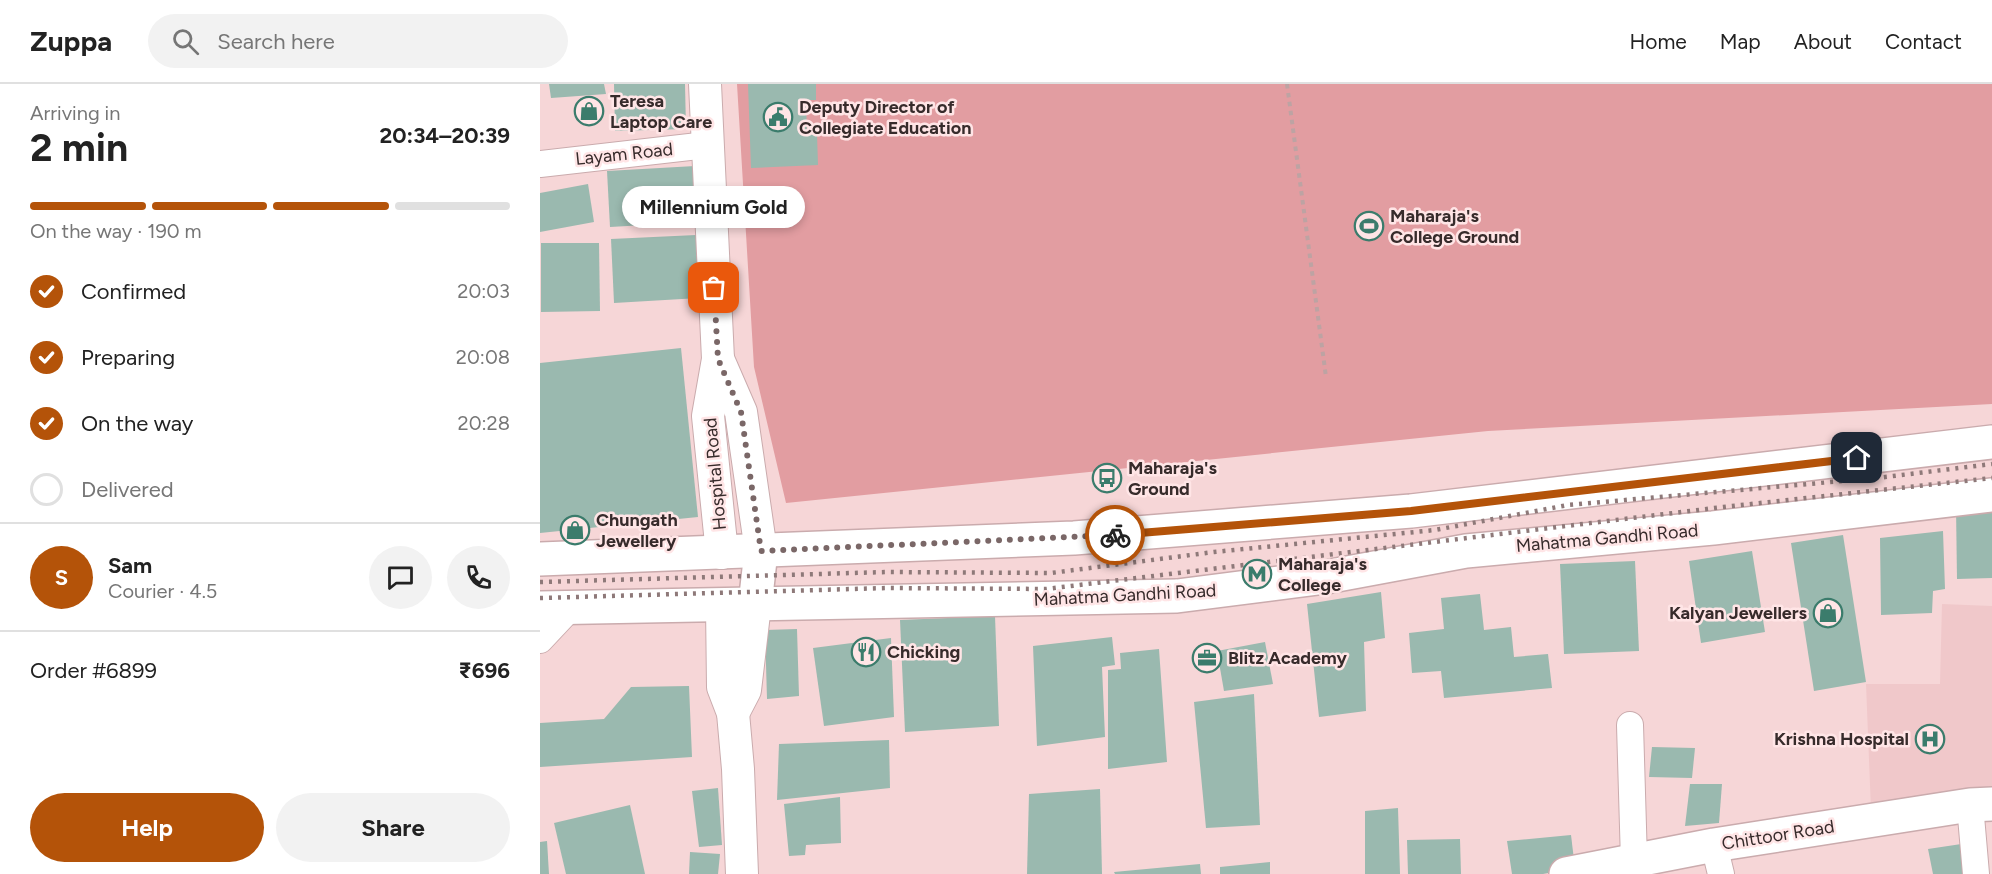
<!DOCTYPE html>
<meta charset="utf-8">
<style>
:root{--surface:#fff;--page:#f2f2f2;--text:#222;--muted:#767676;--line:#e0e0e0;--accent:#b45309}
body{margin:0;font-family:Figtree,sans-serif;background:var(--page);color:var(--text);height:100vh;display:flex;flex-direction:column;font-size:22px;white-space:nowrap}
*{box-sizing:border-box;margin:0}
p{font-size:20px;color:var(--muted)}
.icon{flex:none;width:33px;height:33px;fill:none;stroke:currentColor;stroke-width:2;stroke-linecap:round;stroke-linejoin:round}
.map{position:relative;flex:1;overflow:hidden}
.drawer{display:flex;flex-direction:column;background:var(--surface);width:540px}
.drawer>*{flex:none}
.pin{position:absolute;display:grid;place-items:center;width:51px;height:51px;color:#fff;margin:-26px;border-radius:12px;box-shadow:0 3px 9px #0006}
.courier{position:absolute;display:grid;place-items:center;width:60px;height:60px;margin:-30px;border:4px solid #b45309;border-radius:50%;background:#fff;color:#222;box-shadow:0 2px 8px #0007}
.bubble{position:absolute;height:42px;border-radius:21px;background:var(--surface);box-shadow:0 3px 9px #0003;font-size:20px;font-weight:700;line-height:42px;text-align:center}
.headline em{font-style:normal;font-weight:700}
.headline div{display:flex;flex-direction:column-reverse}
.headline{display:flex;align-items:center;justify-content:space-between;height:102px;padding:0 30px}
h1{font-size:39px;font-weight:700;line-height:45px}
.bar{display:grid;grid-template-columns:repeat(4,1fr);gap:9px 6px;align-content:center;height:72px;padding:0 30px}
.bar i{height:8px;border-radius:4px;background:var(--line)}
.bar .active{background:var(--accent)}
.bar p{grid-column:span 4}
.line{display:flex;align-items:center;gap:15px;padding:0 30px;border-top:2px solid var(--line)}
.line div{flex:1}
.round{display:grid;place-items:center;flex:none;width:63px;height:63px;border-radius:32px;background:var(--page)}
ol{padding:0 30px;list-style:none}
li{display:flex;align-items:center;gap:18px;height:66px}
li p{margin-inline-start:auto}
li .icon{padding:6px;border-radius:50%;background:var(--accent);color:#fff;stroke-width:4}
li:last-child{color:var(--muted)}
li i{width:33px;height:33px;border:3px solid var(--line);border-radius:50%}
.button{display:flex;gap:12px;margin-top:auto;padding:12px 30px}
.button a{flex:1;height:69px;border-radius:36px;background:var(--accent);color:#fff;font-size:24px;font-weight:700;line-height:69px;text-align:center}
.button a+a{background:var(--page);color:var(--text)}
header{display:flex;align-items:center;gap:36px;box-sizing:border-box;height:84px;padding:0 30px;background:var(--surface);border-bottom:2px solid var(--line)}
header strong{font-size:28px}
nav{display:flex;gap:33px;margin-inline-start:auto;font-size:21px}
.search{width:420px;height:54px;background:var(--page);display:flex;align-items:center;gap:15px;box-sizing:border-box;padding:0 21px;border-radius:33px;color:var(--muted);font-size:22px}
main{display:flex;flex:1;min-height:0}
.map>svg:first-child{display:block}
</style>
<header>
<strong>Zuppa</strong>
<div class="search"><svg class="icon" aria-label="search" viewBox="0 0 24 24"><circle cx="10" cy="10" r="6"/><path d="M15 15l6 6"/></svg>Search here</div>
<nav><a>Home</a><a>Map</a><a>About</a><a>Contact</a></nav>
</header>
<main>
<section class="drawer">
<div class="headline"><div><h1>2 min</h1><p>Arriving in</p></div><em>20:34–20:39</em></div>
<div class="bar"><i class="active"></i><i class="active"></i><i class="active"></i><i></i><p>On the way · 190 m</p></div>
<ol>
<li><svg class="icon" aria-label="check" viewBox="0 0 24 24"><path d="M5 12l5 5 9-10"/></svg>Confirmed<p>20:03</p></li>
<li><svg class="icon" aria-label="check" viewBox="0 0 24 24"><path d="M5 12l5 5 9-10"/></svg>Preparing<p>20:08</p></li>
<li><svg class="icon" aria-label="check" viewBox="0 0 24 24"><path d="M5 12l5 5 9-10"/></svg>On the way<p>20:28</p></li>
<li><i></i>Delivered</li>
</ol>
<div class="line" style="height:108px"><b class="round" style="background:var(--accent);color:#fff">S</b><div><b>Sam</b><p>Courier · 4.5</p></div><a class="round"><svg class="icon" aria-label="chat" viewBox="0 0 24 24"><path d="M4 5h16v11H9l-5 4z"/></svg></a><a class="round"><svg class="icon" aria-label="phone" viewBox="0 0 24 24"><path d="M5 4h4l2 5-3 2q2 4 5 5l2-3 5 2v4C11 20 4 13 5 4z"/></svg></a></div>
<div class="line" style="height:78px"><div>Order #6899</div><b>₹696</b></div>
<div class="button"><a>Help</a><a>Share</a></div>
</section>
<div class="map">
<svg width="1452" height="790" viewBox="0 0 1452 790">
<rect width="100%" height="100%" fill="#f6d6d7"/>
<polygon fill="#f0c8ca" points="1402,520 1452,522 1452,711 1331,726 1326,600 1400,600"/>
<polygon fill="#e29da1" points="197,0 1452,0 1452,320 948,347 246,419 214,283"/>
<g fill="#9ab9af">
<polygon points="9,0 64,0 66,10 11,14"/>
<polygon points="74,0 145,0 146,45 75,47"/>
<polygon points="208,0 276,0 276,16 266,16 267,51 277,50 278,81 211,84"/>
<polygon points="155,82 158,138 70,143 67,87"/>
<polygon points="48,100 54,138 0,148 0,109"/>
<polygon points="156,151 159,214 74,219 71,155"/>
<polygon points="1,159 59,159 60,227 1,228"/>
<polygon points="141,264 158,433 0,449 0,279"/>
<polygon points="1416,423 1452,423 1452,494 1417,495"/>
<polygon points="1403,447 1405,505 1393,507 1392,529 1341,531 1340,454"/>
<polygon points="1303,451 1326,598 1274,607 1251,459"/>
<polygon points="1212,467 1225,548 1161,559 1149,477"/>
<polygon points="1095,477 1099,567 1024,570 1020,480"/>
<polygon points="841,508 845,554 824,558 826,627 779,633 767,520"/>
<polygon points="940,510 944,546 971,543 974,573 1008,570 1012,604 904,614 901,587 872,589 869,549 904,545 901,514"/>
<polygon points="455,532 459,642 365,648 360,536"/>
<polygon points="257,545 259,612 227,615 225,546"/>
<polygon points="572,553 575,581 562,583 565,653 497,662 493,562"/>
<polygon points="351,554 354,633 284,642 273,564"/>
<polygon points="725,558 733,600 684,607 677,567"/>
<polygon points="619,565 627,678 568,685 568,586 581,585 580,569"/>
<polygon points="149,602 152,673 0,683 0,639 64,635 91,603"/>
<polygon points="714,610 720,741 666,744 654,618"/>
<polygon points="349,656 350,704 237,716 239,660"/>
<polygon points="1112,663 1155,664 1152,694 1109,693"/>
<polygon points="1150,700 1182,700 1179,739 1145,742"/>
<polygon points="178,704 182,761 159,763 152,707"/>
<polygon points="560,705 562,790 487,790 489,710"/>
<polygon points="300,713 301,759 266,761 265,771 249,772 244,720"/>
<polygon points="90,721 105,790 26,790 14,739"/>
<polygon points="858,724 860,790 825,790 825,727"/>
<polygon points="1031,751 1035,784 1003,790 972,790 967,757"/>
<polygon points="920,755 921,790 868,790 867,756"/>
<polygon points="7,757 9,790 0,790 0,758"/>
<polygon points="1428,759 1430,790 1393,790 1388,765"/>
<polygon points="150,768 180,770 178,790 149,790"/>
<polygon points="730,778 730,790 680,790 680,783"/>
<polygon points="660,780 661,790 575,790 574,788"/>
</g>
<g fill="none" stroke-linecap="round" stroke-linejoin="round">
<g stroke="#caabad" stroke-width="28">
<g id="minor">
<polyline points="0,80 167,61"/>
<polyline points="0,556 31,523"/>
<polyline points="1090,641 1094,777"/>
<polyline points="1430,721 1436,790"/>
<polyline points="1174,761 1181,790"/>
</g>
</g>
<g stroke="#caabad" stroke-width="34">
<g id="tertiary">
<polyline points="165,0 178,275 168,332 182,469"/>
<polyline points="178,275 201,328 221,467"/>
<polyline points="182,522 183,603 193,629 198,685 202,790"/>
<polyline points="193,629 205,606 215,521"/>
</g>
</g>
<g stroke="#caabad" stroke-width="36">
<polyline id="secondary" points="1026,790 1174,761 1430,721 1452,720"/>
</g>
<g stroke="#caabad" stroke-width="36">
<g id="primary">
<polyline points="0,475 534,454 871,427 1452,358"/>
<polyline points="215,521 221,467"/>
<polyline points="0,524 637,512 786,493 926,467 1173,444 1452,411"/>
</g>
</g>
<polyline stroke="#bda3a3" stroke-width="4" stroke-dasharray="4.5 4.5" stroke-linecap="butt" points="747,0 786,293"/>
<use href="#minor" stroke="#fff" stroke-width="26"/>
<use href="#tertiary" stroke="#fff" stroke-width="32"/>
<use href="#secondary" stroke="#fff" stroke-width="33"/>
<use href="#primary" stroke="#fff" stroke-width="33"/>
<g stroke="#8e7979" stroke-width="4.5" stroke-dasharray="3 6" stroke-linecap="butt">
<polyline points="0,498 347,488 511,489 674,468 895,446 1028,421 1337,394 1452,380"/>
<polyline points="0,514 347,504 506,505 1183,423 1452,394"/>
</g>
</g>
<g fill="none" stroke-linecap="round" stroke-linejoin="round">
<polyline stroke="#7a6767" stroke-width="6" stroke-dasharray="0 10.8" points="174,204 178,275 201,328 221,467 575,451"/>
<polyline stroke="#b45309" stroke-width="8" points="575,451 871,427 1317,374"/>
</g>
<defs>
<g id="shop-ring" transform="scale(1.5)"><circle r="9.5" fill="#ffe5e6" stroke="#3b7c6c" stroke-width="1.5"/><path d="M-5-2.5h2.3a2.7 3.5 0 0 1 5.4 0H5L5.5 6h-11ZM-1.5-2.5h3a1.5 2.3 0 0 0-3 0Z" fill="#3b7c6c"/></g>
<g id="civic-ring" transform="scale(1.5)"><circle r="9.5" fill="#ffe5e6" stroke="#3b7c6c" stroke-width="1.5"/><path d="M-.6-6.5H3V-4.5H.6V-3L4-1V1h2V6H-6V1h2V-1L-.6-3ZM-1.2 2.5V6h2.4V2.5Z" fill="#3b7c6c"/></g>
<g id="stadium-ring" transform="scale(1.5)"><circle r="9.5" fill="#ffe5e6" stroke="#3b7c6c" stroke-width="1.5"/><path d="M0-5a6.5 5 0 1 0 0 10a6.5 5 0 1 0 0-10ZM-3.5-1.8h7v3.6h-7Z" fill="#3b7c6c"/></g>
<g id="bus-ring" transform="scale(1.5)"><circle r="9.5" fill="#ffe5e6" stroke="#3b7c6c" stroke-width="1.5"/><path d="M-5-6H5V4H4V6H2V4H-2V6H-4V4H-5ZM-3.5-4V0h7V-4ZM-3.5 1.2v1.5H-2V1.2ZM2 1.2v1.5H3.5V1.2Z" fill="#3b7c6c"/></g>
<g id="metro-ring" transform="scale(1.5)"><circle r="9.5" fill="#ffe5e6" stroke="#3b7c6c" stroke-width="1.5"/><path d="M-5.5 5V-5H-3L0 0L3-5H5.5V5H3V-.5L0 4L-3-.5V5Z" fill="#3b7c6c"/></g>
<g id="restaurant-ring" transform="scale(1.5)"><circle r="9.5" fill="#ffe5e6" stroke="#3b7c6c" stroke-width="1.5"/><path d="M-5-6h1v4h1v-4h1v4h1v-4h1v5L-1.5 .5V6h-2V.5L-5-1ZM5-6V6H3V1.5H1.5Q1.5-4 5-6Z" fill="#3b7c6c"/></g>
<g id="office-ring" transform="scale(1.5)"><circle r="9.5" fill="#ffe5e6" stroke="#3b7c6c" stroke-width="1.5"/><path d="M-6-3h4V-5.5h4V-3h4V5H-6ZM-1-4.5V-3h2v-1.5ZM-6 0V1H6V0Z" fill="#3b7c6c"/></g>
<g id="hospital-ring" transform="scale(1.5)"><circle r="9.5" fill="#ffe5e6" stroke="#3b7c6c" stroke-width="1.5"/><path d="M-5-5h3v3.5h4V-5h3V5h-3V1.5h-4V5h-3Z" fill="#3b7c6c"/></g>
</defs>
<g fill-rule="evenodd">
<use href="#shop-ring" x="49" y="27"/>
<use href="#civic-ring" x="238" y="33"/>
<use href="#stadium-ring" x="829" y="142"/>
<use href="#bus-ring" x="567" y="394"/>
<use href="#shop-ring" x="35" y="446"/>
<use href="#metro-ring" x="717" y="490"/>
<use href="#shop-ring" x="1288" y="529"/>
<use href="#restaurant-ring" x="326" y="568"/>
<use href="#office-ring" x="667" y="574"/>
<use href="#hospital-ring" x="1390" y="655"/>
</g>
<g text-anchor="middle" stroke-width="5" stroke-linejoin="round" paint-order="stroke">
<g font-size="18" font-weight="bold" fill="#372b2b" stroke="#ffe5e6" text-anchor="start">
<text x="70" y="23">Teresa<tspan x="70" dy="21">Laptop Care</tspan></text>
<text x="259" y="29">Deputy Director of<tspan x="259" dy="21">Collegiate Education</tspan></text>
<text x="850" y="138">Maharaja's<tspan x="850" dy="21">College Ground</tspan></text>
<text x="588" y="390">Maharaja's<tspan x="588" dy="21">Ground</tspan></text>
<text x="56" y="442">Chungath<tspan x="56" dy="21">Jewellery</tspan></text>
<text x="738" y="486">Maharaja's<tspan x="738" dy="21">College</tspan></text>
<text x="1267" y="535" text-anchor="end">Kalyan Jewellers</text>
<text x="347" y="574">Chicking</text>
<text x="688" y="580">Blitz Academy</text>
<text x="1369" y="661" text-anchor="end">Krishna Hospital</text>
</g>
<g font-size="18" fill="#372b2b" stroke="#ffe5e6">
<text transform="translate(84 70) rotate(-6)" y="6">Layam Road</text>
<text transform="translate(175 390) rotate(-95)" y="6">Hospital Road</text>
<text transform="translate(1067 454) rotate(-5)" y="6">Mahatma Gandhi Road</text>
<text transform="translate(585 511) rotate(-3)" y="6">Mahatma Gandhi Road</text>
<text transform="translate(1238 751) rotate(-9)" y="6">Chittoor Road</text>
</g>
</g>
</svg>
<div class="pin" style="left:174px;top:204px;background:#ea580c"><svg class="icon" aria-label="bag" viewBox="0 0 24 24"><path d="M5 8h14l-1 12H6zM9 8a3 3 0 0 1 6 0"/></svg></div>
<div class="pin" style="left:1317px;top:374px;background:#1f2937"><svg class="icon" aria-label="home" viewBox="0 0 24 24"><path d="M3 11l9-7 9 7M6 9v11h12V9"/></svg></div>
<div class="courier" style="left:575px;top:451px"><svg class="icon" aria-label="bike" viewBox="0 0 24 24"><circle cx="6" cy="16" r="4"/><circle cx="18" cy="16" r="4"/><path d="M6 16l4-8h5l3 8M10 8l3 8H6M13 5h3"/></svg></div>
<div class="bubble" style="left:82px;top:102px;width:183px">Millennium Gold</div>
</div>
</main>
